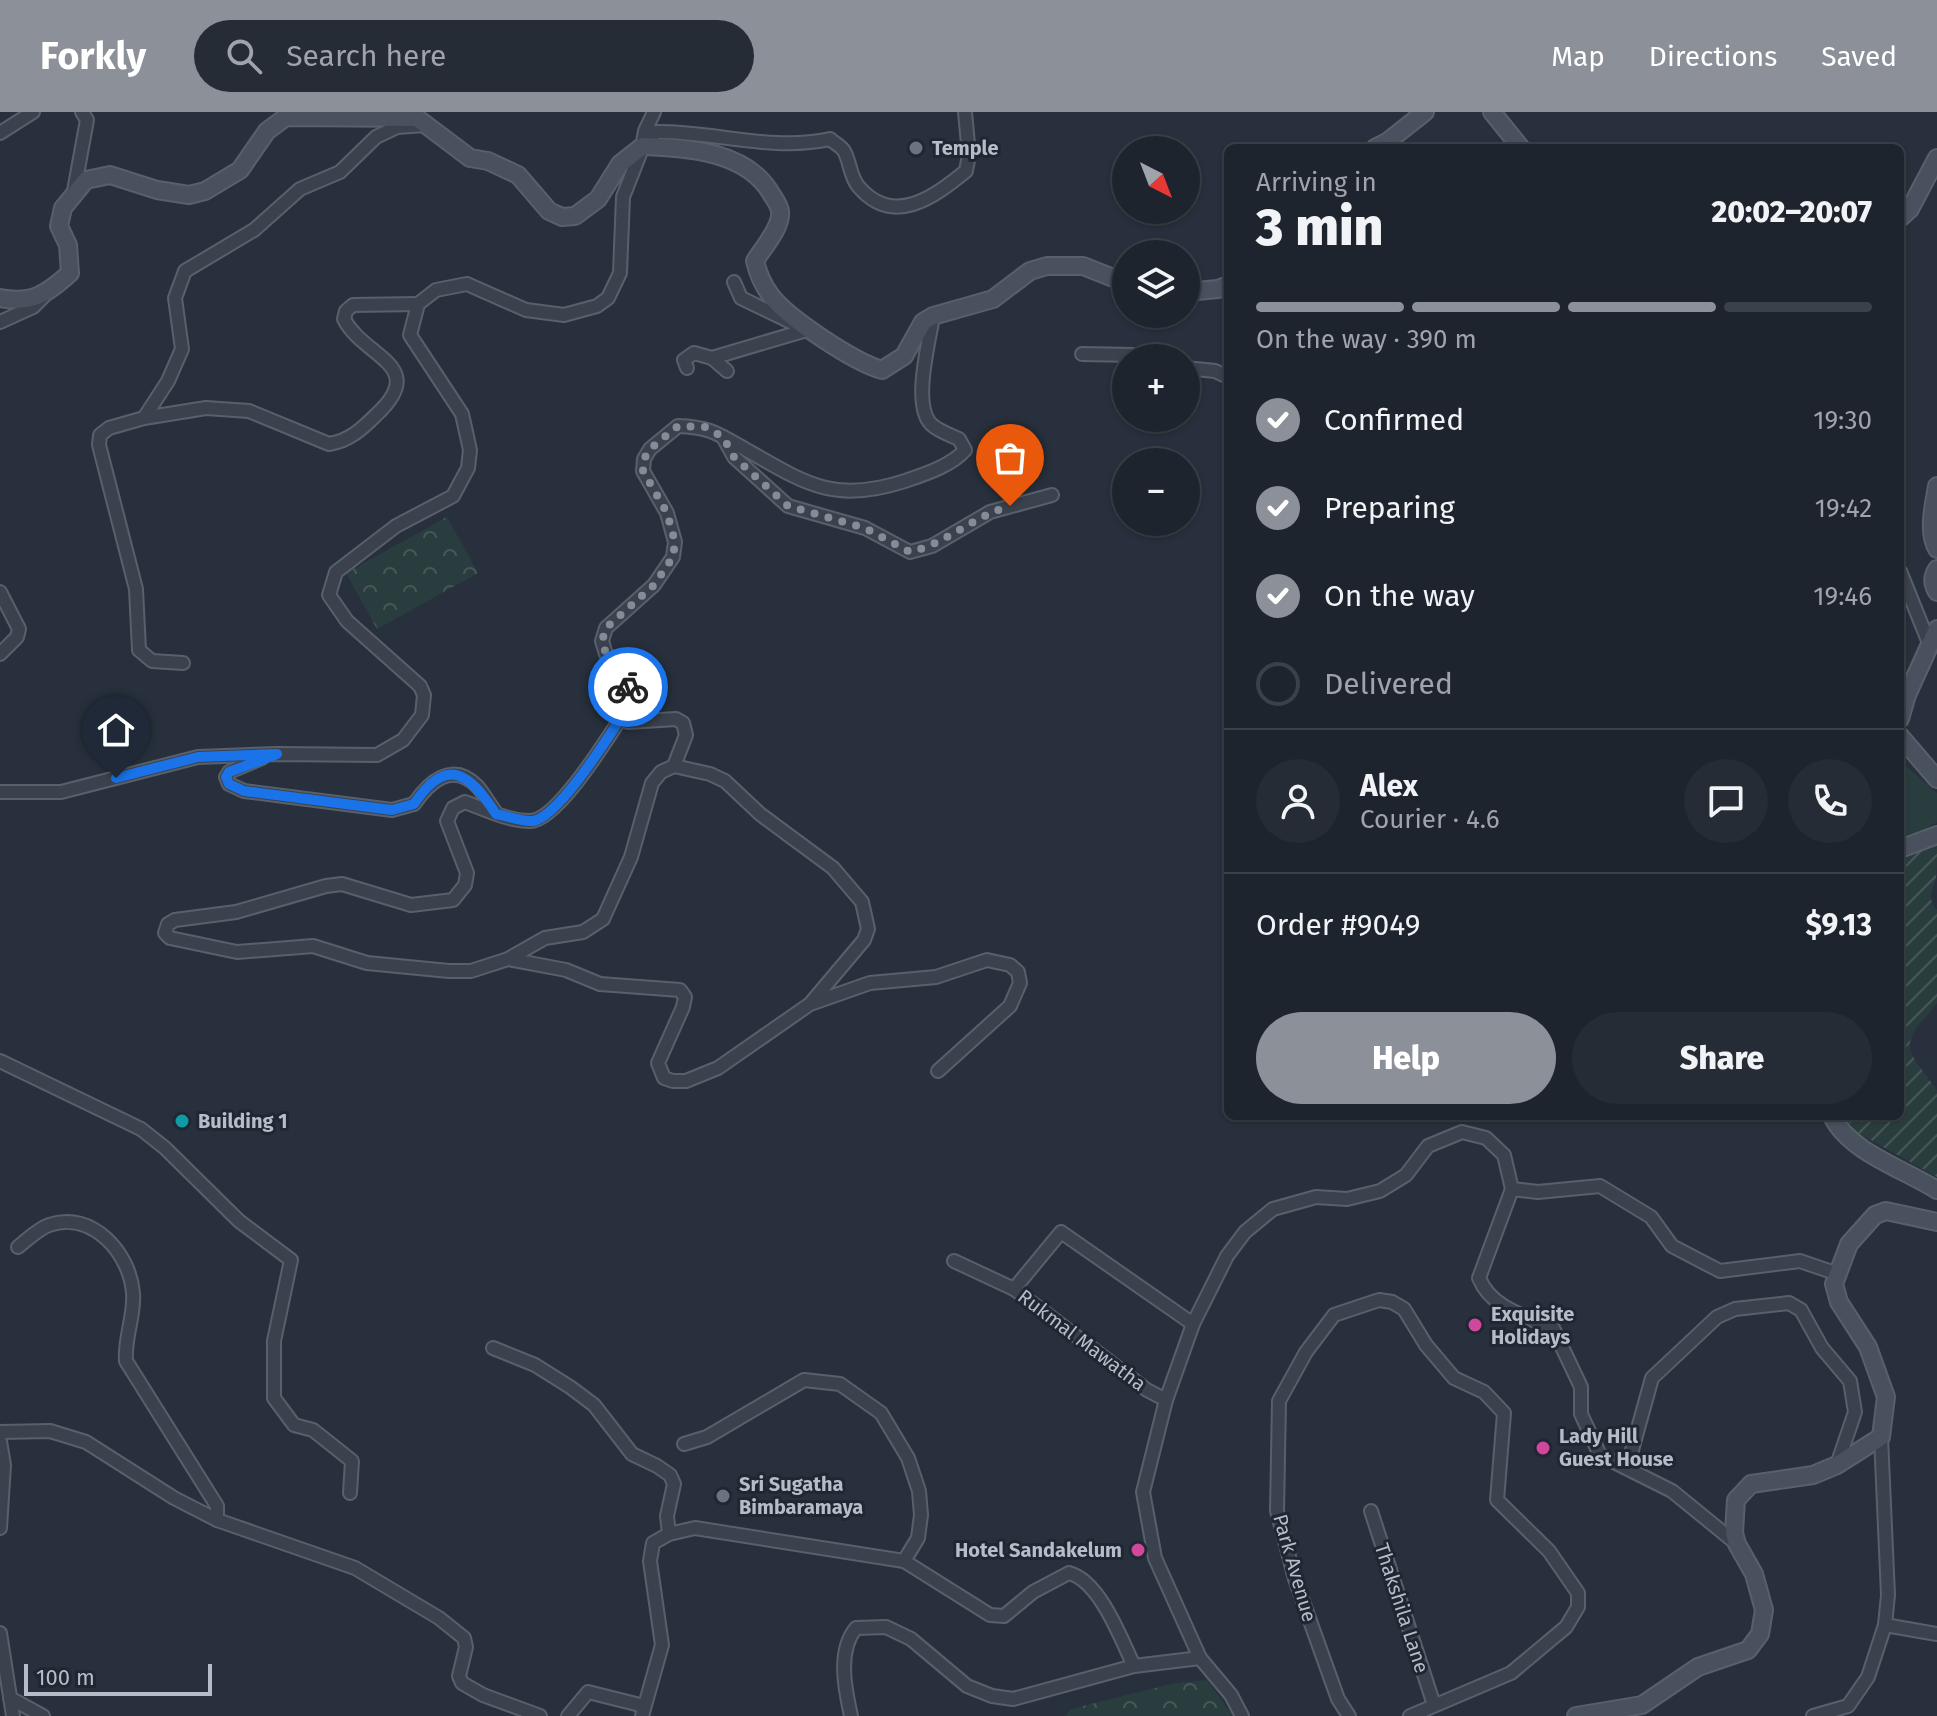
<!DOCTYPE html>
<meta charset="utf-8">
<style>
:root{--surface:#1d242d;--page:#252c35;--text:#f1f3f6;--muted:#a0a4aa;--line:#3b4149;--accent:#8c9099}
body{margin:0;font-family:"Fira Sans",sans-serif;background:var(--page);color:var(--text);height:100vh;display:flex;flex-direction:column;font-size:30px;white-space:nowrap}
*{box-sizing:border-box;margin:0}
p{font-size:26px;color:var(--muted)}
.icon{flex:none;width:44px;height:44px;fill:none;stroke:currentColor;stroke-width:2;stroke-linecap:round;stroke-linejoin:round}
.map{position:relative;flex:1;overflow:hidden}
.panel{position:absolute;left:1224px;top:32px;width:680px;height:976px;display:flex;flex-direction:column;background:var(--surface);border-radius:12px;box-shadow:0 2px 6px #0004,0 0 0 2px var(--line)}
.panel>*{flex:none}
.needle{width:52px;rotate:138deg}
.buttons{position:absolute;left:1112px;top:24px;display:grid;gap:16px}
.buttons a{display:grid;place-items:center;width:88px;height:88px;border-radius:50%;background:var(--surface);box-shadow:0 2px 6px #0004,0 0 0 2px var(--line);font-size:40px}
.scale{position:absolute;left:24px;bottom:20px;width:188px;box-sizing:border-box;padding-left:8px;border:4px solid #b7bdc8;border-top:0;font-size:22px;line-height:28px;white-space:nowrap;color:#b7bdc8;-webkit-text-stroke:6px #1f2732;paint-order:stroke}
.pin{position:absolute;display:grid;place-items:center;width:68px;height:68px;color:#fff;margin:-82px -34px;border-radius:50% 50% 50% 0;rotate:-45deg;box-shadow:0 0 8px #0007}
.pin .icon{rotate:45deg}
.courier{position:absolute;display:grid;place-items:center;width:80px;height:80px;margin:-40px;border:6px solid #1a73e8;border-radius:50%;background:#fff;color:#222;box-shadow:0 2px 10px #0007}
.overview em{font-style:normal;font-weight:800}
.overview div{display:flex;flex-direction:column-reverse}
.overview{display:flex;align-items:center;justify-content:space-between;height:136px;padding:0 32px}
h1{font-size:52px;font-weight:800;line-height:60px}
.bar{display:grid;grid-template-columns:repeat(4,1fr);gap:12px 8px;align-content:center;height:96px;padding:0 32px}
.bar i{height:10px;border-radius:6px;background:var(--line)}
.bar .active{background:var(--accent)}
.bar p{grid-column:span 4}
.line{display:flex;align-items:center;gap:20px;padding:0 32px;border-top:2px solid var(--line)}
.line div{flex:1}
.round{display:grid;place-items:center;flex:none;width:84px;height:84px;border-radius:42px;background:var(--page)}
ol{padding:0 32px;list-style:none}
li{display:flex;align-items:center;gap:24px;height:88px}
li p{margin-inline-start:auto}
li .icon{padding:8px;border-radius:50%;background:var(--accent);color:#fff;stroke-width:4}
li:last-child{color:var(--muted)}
li i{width:44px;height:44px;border:4px solid var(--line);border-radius:50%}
.action{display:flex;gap:16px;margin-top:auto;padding:16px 32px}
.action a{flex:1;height:92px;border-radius:48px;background:var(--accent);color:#fff;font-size:32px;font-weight:800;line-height:92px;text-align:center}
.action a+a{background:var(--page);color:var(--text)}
header{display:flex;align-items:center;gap:48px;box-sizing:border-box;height:112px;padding:0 40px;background:var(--accent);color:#fff}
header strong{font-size:38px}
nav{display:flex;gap:44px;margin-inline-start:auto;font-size:28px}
.search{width:560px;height:72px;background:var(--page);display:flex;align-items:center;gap:20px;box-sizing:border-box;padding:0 28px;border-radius:44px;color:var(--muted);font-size:30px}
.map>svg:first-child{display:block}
</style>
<header>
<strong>Forkly</strong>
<div class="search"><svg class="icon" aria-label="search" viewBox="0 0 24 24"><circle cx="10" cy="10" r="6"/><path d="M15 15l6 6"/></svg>Search here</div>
<nav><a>Map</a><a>Directions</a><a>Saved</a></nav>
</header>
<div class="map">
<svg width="1937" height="1604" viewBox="0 0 1937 1604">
<defs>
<pattern id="park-crowns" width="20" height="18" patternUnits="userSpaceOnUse" patternTransform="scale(2)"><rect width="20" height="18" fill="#2a3d3e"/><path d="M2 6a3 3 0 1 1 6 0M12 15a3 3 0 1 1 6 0" fill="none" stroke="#475758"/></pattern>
<pattern id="garden-furrows" width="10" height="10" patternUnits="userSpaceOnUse" patternTransform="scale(2)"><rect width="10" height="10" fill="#2a3d3e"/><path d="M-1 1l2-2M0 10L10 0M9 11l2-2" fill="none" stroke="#475758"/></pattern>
</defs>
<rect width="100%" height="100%" fill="#27303c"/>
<g fill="url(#park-crowns)">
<polygon points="447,405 478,461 377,517 346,461"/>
<polygon points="1207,1568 1233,1604 1065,1604 1071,1597 1175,1571"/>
</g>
<path fill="url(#garden-furrows)" d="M1937,732C1937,743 1937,758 1936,767C1931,781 1927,785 1937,798V891L1914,919L1910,930V938L1916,950L1937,978V1065L1858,1021L1843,1004H1900V745Z"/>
<polygon fill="#2a3d3e" points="1900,649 1937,681 1937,710 1920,720 1900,725"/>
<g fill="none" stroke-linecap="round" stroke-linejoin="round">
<g stroke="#58606b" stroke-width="16">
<g id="street">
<polyline points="0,21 33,0"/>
<polyline points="643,30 645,19 654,0"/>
<polyline points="74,79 87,8 82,0"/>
<polyline points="734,170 741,186 797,213"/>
<path d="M418,192L353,193L346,199L344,207C364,246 430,253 376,303C362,317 349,329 329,332L249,299L206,296L144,306L168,269L182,237L175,186L185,159L254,118L300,77L340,60L376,25L397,15L425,13"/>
<polyline points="0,210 33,195 45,183"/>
<polyline points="1082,242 1134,243 1142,246"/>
<polyline points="687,256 684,248 694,241 712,246"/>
<polyline points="1186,256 1215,259 1228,265"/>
<polyline points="727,259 712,246 810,217"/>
<polyline points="144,306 109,316 100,323 99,333 136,477 139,538 152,549 183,551"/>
<polyline points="723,325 734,345 788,394 865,416 910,440 932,434 990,400 1052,383"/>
<polyline points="1900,459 1929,531"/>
<polyline points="0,480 19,517 17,525 0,542"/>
<polyline points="620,607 628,610 676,607 683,611 686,623 674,654"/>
<path d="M262,646L229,660L226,665L229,672L244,679L392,698L414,692C429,670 452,649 477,674C484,682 490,693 496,701"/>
<path d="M0,680H61L198,645L277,642L377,643L403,628L422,603L424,583L420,574L347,509L329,483L336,460L396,414L453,384L468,356L470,338L462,302L410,223L418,192L436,178L467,172L526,198L564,203L597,194L608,186L620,161L623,85L643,34L656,20C714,19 771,40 830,27C834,31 841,34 844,39C850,49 850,64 858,74C893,116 934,85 966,59L969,43L965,0"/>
<path d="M508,847L566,858L600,872L680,878L685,885L683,895L658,951L664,966L673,969H686L718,956L810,892L864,828L868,817L862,790L833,756L760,702L725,669L710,662L674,654L661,660L652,671L631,745L603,807L583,820L545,826L508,847L471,859H449L367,851L313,834L237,840L170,826L165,821L168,812L175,808L236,800L326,774L342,772L411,793L453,788L465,773L467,761L447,709L453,696L465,690C484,697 508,709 530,709C559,709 615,614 632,589L633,581L606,542L602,529L606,516L654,473L673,445L675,430L667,401L643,359L644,347L650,337L678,314C710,315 718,322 745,337C806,372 834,392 905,369C925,362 951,354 965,338L959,327C950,323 938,319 931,312C912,292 929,231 933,204"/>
<polyline points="813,891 870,871 936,865 987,848 1010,853 1018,860 1020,871 1010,894 938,959"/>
<polyline points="0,949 141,1017 165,1036 239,1109 291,1148 274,1229 274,1286 294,1313 313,1318 352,1349 350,1381"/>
<path d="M1512,1077L1479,1166C1491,1196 1525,1204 1553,1216L1581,1275V1302L1600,1343L1672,1379L1737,1432"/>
<path d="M18,1135C27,1128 38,1117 49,1113C92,1098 130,1141 133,1181C135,1204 124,1226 126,1249L217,1394V1408"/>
<polyline points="954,1149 1014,1177 1147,1278 1166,1288"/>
<polyline points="1014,1177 1061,1120 1193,1212"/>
<polyline points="493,1236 535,1253 570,1275 594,1293 632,1342 657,1354 670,1363 674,1372 667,1404 669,1422"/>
<polyline points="0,1320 50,1319 86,1330 174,1386 217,1408 355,1456 439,1506 464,1526 466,1535 459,1564 462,1571 483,1583 540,1604"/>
<polyline points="0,1329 4,1353 0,1416"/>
<polyline points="684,1332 707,1325 804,1268 840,1272 881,1301 908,1346 919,1379 921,1403 918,1426 904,1449"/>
<polyline points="1627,1356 1652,1266 1717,1205 1735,1197 1789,1191 1801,1198 1822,1236 1850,1269 1855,1300 1837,1353"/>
<polyline points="1371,1399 1434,1593"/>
<polyline points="1885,1513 1937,1522"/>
<polyline points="0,1521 13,1604"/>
<polyline points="10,1586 43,1604"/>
<polyline points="568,1604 588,1580 644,1594"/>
<path d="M642,1604L662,1533L650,1449L653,1431L669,1422L695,1416L904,1449L990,1503L1004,1504L1033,1480L1069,1461C1100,1469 1121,1527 1134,1554"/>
<path d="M851,1604C845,1577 837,1539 856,1516L886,1515L911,1527L967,1574L992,1584L1013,1587L1134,1554L1200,1546"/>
<polyline points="1242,1604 1231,1583 1200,1546 1155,1446 1143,1380 1166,1288 1193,1212 1227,1144 1245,1120 1273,1097 1316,1085 1347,1087 1380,1079 1406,1063 1428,1034 1462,1020 1486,1026 1504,1043 1512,1077 1538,1080 1600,1074 1651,1105 1672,1134 1720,1159 1800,1149 1838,1162"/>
<polyline points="1349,1604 1338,1587 1295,1467 1277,1399 1279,1289 1306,1240 1334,1203 1379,1188 1392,1190 1404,1197 1426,1233 1454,1266 1484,1280 1504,1301 1497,1388 1549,1439 1578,1481 1578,1495 1566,1515 1511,1561 1410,1604"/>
<polyline points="1813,1604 1848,1594 1868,1565 1885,1513 1888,1483 1881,1325"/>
</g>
</g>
<g stroke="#58606b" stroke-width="20">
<g id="secondary">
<polyline points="1492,0 1521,36"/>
<polyline points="1375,36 1387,30 1425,0"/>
<polyline points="1900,106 1910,97 1937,46"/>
<polyline points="1186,180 1218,177 1228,173"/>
<path d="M0,186C32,192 47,182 70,161L68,133L59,114L63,96L86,68L110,63L157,78L189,83L205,79L240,58L267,19L286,5L417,6L470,46L488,49L518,63L549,99L562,105L575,104L598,87L620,52L643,34C688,36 748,39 772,83C775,88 780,94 780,100C782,115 762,137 755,149C758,162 763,173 771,184C789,207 854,250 882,258L904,244L923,210L933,204L993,187L1030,159L1047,154H1083L1126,171"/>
<path d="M1937,374C1934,393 1927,419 1937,437"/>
<path d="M1937,457C1932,465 1932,471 1937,480"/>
<polyline points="1900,607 1907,583 1937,517"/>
<polyline points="1900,624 1937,667"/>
<polyline points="1900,737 1937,723"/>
<path d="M1832,1004C1849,1040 1904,1057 1937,1078"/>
<polyline points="1576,1604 1642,1593 1698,1555 1748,1538 1760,1522 1764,1498 1754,1462 1737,1432 1734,1421 1736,1388 1751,1372 1813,1363 1837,1353 1881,1325 1886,1285 1868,1235 1839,1190 1834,1172 1849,1132 1875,1103 1886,1099 1937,1110"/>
</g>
</g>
<use href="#street" stroke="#3b424d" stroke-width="12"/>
<use href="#secondary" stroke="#49515f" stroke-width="16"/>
</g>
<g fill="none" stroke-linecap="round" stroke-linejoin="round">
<path stroke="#858c97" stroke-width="8" stroke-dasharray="0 14.4" d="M628,575L606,542L602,529L606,516L654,473L673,445L675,430L667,401L643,359L644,347L650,337L678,314L705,315L723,325L734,345L788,394L865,416L910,440C947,431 974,404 1010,394"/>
<path stroke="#1a73e8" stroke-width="10" d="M116,666L198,645L277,642L229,660L226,665L229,672L244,679L392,698L414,692C447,643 469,661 496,702C507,704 522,710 533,709C561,704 615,614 632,589L633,581L628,575"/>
</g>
<g fill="#6b7280" stroke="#1f2732" stroke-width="3">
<circle cx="916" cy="36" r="8"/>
<circle cx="723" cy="1384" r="8"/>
</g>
<circle fill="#0f9aa8" stroke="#1f2732" stroke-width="3" cx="182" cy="1009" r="8"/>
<g fill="#d1479c" stroke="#1f2732" stroke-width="3">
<circle cx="1475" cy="1213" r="8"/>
<circle cx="1543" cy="1336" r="8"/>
<circle cx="1138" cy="1438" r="8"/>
</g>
<g text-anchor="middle" stroke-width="6" stroke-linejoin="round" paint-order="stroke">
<g font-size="20" font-weight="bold" fill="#b7bdc8" stroke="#1f2732" text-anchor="start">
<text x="932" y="43">Temple</text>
<text x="198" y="1016">Building 1</text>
<text x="1491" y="1209">Exquisite<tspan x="1491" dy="23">Holidays</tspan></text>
<text x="1559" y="1331">Lady Hill<tspan x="1559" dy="23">Guest House</tspan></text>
<text x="739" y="1379">Sri Sugatha<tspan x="739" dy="23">Bimbaramaya</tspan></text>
<text x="1122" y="1445" text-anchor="end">Hotel Sandakelum</text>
</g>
<g font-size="20" fill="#b7bdc8" stroke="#1f2732">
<text transform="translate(1082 1228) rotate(37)" y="7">Rukmal Mawatha</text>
<text transform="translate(1295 1456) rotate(74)" y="7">Park Avenue</text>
<text transform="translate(1402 1496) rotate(72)" y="7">Thakshila Lane</text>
</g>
</g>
</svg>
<div class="buttons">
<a><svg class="needle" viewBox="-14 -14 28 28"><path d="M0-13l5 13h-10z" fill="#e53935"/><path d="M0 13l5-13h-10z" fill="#a0a4aa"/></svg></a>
<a><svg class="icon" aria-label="layers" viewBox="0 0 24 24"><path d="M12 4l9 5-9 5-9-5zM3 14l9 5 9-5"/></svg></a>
<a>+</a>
<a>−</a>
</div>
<div class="scale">100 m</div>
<div class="pin" style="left:1010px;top:394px;background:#ea580c"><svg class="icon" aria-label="bag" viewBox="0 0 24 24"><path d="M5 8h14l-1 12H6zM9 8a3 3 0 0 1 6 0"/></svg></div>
<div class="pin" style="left:116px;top:666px;background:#1f2937"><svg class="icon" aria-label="home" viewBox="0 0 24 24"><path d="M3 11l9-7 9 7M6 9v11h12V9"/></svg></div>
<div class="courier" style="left:628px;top:575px"><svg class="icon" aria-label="bike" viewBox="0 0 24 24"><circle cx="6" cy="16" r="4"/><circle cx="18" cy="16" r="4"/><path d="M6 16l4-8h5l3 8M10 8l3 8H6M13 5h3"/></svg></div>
<section class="panel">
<div class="overview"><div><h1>3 min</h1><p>Arriving in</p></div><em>20:02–20:07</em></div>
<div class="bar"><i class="active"></i><i class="active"></i><i class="active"></i><i></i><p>On the way · 390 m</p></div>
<ol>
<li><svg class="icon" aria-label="check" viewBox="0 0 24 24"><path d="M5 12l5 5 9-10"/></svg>Confirmed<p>19:30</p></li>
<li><svg class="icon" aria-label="check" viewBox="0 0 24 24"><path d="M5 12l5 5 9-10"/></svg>Preparing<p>19:42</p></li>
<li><svg class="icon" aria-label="check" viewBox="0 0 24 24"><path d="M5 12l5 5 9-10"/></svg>On the way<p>19:46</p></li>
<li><i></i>Delivered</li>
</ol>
<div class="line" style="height:144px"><a class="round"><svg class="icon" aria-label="person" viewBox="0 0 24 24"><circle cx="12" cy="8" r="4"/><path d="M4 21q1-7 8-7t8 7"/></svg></a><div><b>Alex</b><p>Courier · 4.6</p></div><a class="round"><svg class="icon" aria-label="chat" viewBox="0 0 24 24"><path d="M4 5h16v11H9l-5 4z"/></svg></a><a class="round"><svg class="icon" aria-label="phone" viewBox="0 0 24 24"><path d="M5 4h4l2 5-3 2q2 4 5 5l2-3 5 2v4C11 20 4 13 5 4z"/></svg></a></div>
<div class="line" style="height:104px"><div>Order #9049</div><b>$9.13</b></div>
<div class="action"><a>Help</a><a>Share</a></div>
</section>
</div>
